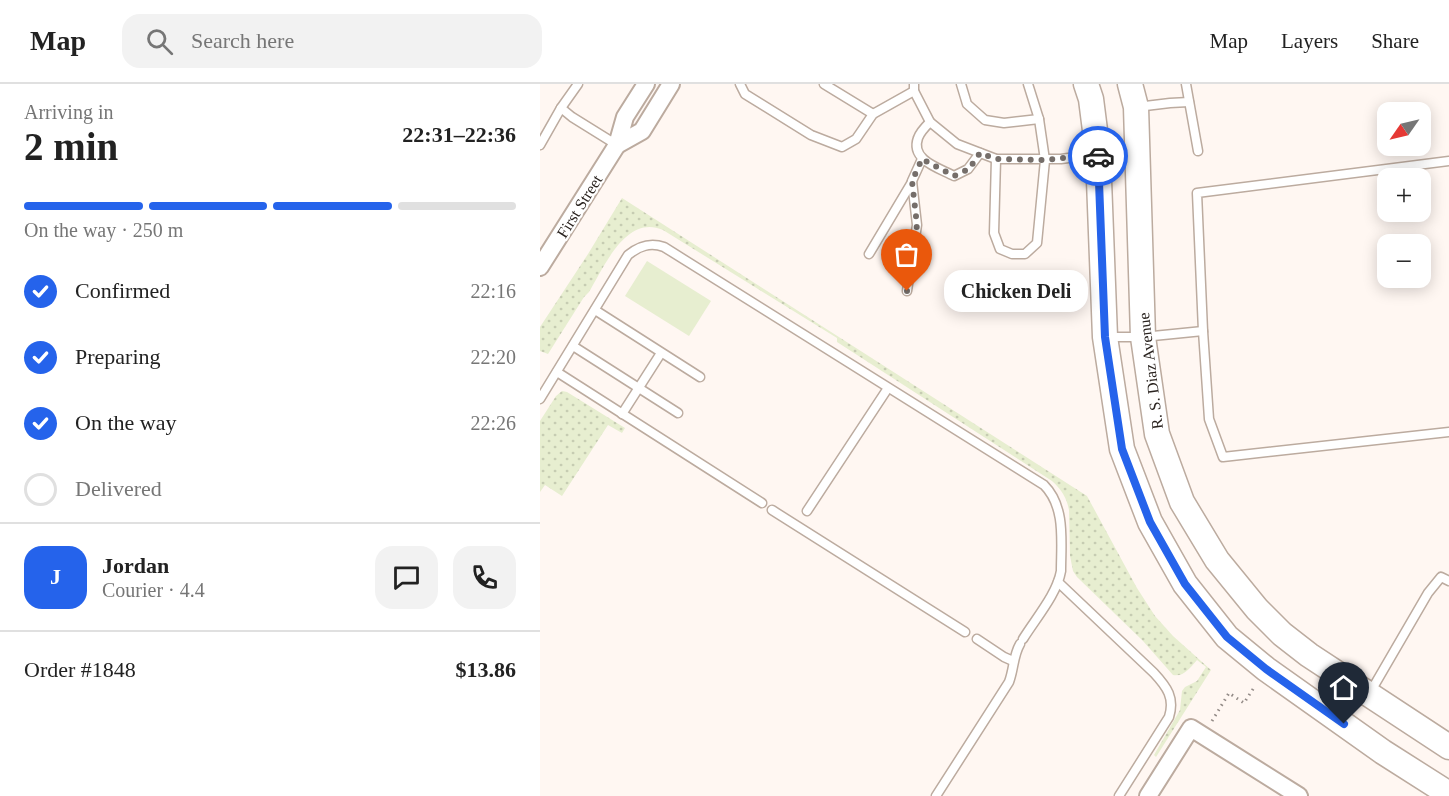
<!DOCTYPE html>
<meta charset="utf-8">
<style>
:root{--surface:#fff;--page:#f2f2f2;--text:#222;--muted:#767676;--line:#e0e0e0;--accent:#2563eb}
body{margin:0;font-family:"Times New Roman",serif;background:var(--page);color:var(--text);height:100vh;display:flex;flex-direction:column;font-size:22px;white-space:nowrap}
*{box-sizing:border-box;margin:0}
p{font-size:20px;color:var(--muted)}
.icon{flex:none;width:33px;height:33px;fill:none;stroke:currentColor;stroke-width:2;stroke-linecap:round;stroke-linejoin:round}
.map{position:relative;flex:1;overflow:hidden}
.drawer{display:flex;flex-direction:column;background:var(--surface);width:540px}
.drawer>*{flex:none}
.needle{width:39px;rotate:236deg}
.fabs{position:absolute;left:837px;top:18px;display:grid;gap:12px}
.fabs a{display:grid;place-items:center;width:54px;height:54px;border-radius:12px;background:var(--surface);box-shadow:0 3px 15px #0003;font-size:30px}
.pin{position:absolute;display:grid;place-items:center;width:51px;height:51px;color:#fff;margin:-62px -26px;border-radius:50% 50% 50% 0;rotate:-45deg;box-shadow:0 0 6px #0007}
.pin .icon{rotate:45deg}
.courier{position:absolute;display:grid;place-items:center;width:60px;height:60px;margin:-30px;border:4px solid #2563eb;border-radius:50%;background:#fff;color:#222;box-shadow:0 2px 8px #0007}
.bubble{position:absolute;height:42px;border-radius:18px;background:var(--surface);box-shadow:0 3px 15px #0003;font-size:20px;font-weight:800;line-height:42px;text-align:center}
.overview em{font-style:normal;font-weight:800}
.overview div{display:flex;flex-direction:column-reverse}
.overview{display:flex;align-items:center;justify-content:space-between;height:102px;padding:0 24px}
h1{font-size:39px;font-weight:800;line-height:45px}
.bar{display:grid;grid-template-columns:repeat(4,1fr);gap:9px 6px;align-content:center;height:72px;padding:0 24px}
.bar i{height:8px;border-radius:4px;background:var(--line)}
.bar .active{background:var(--accent)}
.bar p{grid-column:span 4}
.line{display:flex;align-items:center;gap:15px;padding:0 24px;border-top:2px solid var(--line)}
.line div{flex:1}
.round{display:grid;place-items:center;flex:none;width:63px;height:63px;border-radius:18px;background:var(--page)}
ol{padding:0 24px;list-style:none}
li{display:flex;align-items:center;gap:18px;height:66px}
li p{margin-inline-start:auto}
li .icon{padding:6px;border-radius:50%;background:var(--accent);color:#fff;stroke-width:4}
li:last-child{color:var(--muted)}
li i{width:33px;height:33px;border:3px solid var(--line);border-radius:50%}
header{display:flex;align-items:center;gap:36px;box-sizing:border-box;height:84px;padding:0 30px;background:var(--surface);border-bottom:2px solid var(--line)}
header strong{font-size:28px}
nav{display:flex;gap:33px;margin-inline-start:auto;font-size:21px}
.search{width:420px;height:54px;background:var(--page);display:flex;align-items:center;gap:15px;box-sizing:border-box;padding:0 21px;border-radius:18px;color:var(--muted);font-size:22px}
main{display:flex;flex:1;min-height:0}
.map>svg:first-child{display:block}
</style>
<header>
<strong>Map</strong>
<div class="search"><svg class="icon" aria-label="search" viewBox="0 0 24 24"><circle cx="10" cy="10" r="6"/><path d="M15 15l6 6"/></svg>Search here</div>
<nav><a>Map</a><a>Layers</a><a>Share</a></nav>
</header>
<main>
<section class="drawer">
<div class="overview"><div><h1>2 min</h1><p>Arriving in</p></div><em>22:31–22:36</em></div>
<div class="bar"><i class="active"></i><i class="active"></i><i class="active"></i><i></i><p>On the way · 250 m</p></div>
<ol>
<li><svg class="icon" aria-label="check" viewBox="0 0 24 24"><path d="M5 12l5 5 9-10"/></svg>Confirmed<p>22:16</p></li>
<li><svg class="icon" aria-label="check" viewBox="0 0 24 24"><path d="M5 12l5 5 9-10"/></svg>Preparing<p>22:20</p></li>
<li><svg class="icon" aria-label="check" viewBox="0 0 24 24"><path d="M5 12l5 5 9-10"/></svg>On the way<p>22:26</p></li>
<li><i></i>Delivered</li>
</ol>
<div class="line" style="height:108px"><b class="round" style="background:var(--accent);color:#fff">J</b><div><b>Jordan</b><p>Courier · 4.4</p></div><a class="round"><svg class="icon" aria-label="chat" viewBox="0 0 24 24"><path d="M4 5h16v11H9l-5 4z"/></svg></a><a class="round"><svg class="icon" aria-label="phone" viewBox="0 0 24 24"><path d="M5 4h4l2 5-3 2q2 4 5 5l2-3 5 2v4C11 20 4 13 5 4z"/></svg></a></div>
<div class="line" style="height:78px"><div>Order #1848</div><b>$13.86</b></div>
</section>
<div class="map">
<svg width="909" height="712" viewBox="0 0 909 712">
<defs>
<pattern id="grass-dots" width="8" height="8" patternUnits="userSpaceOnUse" patternTransform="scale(1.5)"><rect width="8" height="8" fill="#e7eed0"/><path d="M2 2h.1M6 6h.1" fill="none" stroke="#c6ccb2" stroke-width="1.8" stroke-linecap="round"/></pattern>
</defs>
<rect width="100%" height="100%" fill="#fff7f2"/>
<g fill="url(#grass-dots)">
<path d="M82,114L547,412L597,504L615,532L633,552L671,586L616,673L614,671L640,626L642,607L645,603L657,597L666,583L657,576C650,584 644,593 633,591L603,557L537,493L533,487L530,472L529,426C527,414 521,405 512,397L297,258V254L123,146C86,130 64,183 49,208L44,213L8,270L0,267V243L48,170Z"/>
<polygon points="22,307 27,308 85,344 82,349 68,341 22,412 5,401 0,408 0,337 16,312"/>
</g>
<polygon fill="#e7eed0" points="107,177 171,217 149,252 85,212"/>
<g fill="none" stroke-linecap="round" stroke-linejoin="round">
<g stroke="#bcab9f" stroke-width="11">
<g id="lane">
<polyline points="200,0 205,10 271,51 302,63 316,55 333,30 374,7"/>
<polyline points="284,0 333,30"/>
<polyline points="374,0 374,7 390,38 417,60 456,75 521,75 558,70 594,62"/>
<polyline points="421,0 427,20 445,36 464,39 499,35"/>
<polyline points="646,0 658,67"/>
<polyline points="597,23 630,19 649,18"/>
<polyline points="21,24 32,33 77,61"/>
<path d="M390,38C386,42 380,48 378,54C370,76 399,84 414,92L428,85L440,69"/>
<polyline points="0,61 21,24 38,0"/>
<polyline points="456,75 454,149 460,165 472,170 485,170 497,159 505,76 499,35 488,0"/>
<polyline points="909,77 657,109 663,247 669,335 683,373 909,348"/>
<polyline points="329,170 372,98"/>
<polyline points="367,207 377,141 372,97 382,75"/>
<polyline points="55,226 160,293"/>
<polyline points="566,253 603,253 663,247"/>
<polyline points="33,262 138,329"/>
<polyline points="17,288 222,419"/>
<path d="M0,315L88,171C99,162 110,158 124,163L504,401C526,423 521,458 521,487C517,510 496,534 483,555"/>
<polyline points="82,330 121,269"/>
<polyline points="232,426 425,548"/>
<polyline points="267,427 348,304"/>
<path d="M518,498L614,589C627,603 635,614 629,633L579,712"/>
<polyline points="437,555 464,573 473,577"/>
<polyline points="831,607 888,509 901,493 909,497"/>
<path d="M396,712L469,598C474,585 473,572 480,560"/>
</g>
</g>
<g stroke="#bcab9f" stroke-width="20">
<g id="street">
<polyline points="77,61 102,47 131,0"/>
<polyline points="0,183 77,61 85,33 106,0"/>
<polyline points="608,712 651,644 759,712"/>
</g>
</g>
<g stroke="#bcab9f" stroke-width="27">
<g id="secondary">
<polyline points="546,0 551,15 558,70 565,253 582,365 610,438 645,500 687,553 726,585 843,668 909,710"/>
<polyline points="590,0 596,23 603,253 617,350 642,418 677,476 717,525 742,550 769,571 909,663"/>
</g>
</g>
<polyline stroke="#938b87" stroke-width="3" stroke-dasharray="1.5 4.5" stroke-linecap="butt" points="672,637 689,609 704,619 715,602"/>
<use href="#lane" stroke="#fff" stroke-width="8"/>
<use href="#street" stroke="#fff" stroke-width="16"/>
<use href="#secondary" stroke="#fff" stroke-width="24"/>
</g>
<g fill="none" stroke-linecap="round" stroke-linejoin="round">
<polyline stroke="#756e6a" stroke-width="6" stroke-dasharray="0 10.8" points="367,207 377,141 372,97 382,75 414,92 429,85 440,69 456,75 505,76 558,70 558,72"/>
<polyline stroke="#2563eb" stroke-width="8" points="558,72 565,253 582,365 610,438 645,500 687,553 726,585 804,640"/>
</g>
<g text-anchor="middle" stroke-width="4.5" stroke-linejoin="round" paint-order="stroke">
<g font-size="16" fill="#2b2420" stroke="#fff">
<text transform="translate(39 122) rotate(-58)" y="6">First Street</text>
<text transform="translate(610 287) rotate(-97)" y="6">R. S. Diaz Avenue</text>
</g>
</g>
</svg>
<div class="fabs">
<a><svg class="needle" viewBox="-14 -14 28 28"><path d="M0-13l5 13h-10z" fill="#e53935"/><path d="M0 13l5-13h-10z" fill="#767676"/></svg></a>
<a>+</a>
<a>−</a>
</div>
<div class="pin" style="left:367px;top:207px;background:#ea580c"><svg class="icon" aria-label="bag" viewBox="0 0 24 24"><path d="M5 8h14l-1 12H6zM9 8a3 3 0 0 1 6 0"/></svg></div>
<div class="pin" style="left:804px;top:640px;background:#1f2937"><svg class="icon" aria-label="home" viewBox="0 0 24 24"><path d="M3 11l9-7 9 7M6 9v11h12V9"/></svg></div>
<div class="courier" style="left:558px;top:72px"><svg class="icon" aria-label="car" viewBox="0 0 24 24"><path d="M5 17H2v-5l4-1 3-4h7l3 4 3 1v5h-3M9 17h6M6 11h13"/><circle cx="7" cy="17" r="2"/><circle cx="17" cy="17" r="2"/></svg></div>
<div class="bubble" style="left:404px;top:186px;width:144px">Chicken Deli</div>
</div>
</main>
